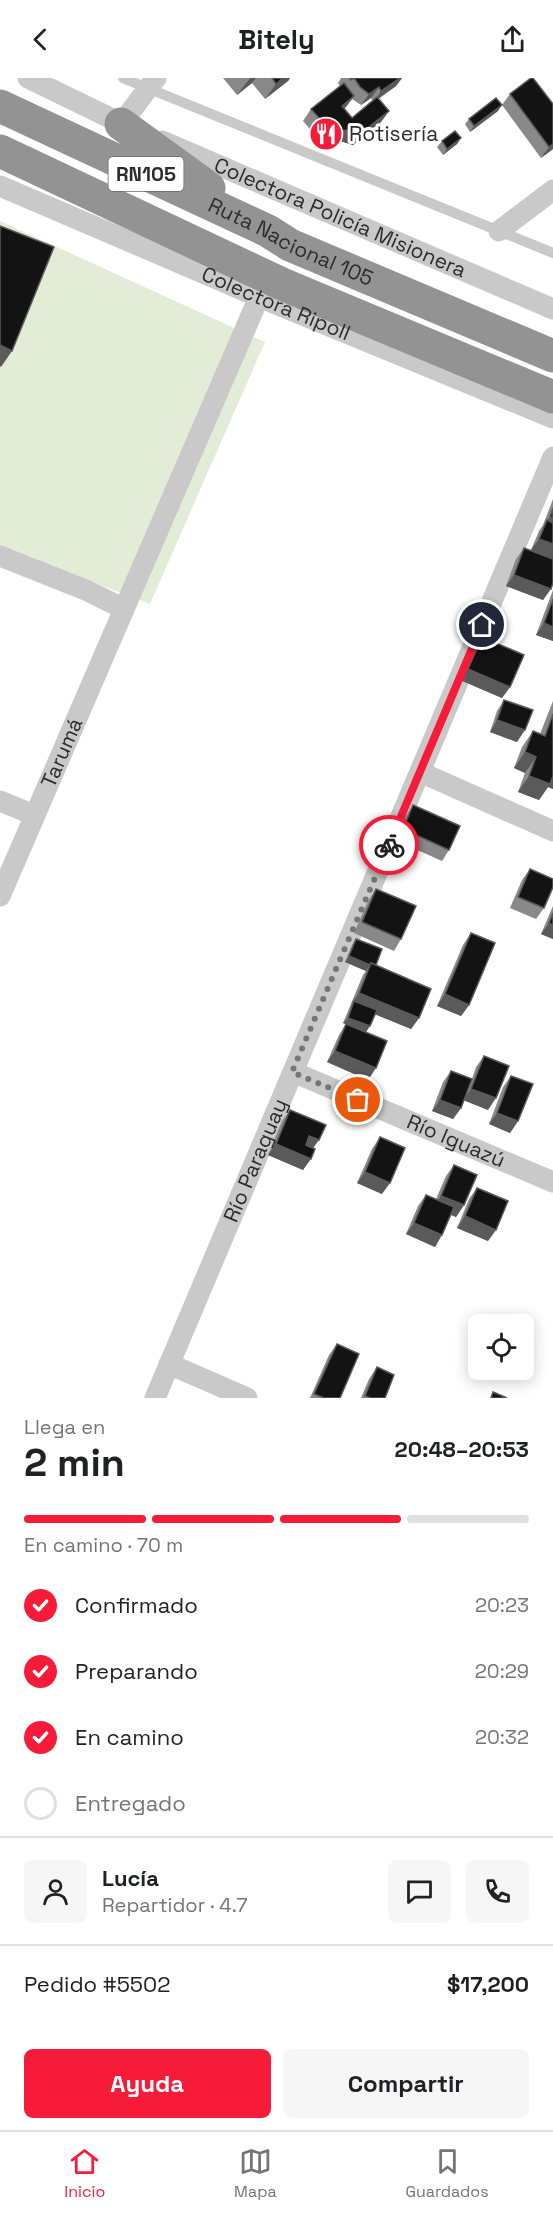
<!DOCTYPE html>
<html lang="es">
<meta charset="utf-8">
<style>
:root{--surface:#fff;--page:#f6f6f6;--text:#202124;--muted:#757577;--line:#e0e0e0;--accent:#f61b38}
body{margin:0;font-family:"Space Grotesk",sans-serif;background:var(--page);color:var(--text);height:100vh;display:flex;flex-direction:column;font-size:22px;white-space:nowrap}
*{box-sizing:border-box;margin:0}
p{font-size:20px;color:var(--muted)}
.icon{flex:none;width:33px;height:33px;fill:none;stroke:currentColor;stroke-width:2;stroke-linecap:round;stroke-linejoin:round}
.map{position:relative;height:1320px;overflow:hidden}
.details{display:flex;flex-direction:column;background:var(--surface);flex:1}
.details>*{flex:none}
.controls{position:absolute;left:468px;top:1236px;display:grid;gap:12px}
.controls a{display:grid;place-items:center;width:66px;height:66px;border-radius:9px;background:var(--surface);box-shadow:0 3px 15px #0003;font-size:30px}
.pin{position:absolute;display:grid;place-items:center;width:51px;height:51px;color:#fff;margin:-26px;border:3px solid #fff;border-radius:50%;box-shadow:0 2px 6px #0007}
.courier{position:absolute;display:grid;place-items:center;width:60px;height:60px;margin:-30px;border:4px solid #f61b38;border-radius:50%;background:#fff;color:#222;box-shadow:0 2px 8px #0007}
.overview em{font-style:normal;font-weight:600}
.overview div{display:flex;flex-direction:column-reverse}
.overview{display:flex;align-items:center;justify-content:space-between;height:102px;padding:0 24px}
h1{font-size:39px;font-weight:600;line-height:45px}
.bar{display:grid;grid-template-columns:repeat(4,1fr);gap:9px 6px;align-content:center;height:72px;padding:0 24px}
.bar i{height:8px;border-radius:4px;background:var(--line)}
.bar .active{background:var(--accent)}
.bar p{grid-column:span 4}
.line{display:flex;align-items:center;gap:15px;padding:0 24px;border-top:2px solid var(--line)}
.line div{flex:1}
.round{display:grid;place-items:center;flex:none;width:63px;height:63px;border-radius:9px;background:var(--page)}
ol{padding:0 24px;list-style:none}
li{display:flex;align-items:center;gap:18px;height:66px}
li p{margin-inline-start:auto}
li .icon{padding:6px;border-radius:50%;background:var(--accent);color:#fff;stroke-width:4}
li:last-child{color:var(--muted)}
li i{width:33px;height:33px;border:3px solid var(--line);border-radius:50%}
.button{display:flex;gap:12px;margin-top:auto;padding:12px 24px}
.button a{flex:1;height:69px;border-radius:9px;background:var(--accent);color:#fff;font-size:24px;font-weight:600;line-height:69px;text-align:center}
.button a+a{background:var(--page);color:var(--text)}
header{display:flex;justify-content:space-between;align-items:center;height:78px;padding:0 24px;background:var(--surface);font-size:27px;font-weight:600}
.dock{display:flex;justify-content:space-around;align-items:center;height:84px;border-top:2px solid var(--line);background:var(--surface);font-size:16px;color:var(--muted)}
.dock a{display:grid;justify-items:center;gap:3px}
.dock .active{color:var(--accent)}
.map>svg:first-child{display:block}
</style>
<header><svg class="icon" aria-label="back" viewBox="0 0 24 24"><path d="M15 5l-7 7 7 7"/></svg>Bitely<svg class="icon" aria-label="share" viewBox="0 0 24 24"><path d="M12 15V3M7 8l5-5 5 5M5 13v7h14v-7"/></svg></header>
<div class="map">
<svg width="553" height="1320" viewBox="0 0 553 1320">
<rect width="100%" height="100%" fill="#fff"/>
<polygon fill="#e3ecd7" points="0,143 265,264 150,526 0,468"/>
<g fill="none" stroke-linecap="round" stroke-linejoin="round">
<polyline stroke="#c9c9c9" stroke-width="10" points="123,0 553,175"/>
<g stroke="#c9c9c9" stroke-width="21">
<polyline points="28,0 133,51"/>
<polyline points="121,46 156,0"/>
<path id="s1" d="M162,63L553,231"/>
<path id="s2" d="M0,108L259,219L553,340"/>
<polyline points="499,153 553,112"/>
<polyline points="0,478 88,513 124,531"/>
<polyline points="420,694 553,753"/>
<polyline points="0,723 34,737"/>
<path id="s3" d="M0,818L259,219"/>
<path id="s4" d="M293,994L553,1104"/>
<polyline points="169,1286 247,1320"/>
<path id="s5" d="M155,1320L553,379"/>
</g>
<g stroke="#939393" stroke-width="33">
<path id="s6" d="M0,28L268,153L290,167L553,278"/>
<polyline points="121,46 209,110"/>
<polyline points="0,73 282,206 553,319"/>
</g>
</g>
<g fill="#898989" fill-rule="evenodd">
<polygon points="223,0 290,0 288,3 265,21 252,5 237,17"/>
<path d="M341,0H402L396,8L379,20L389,33L381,44L353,67L340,63L330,64L317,59L303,43L311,31L340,8L338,5ZM371,20L373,23L352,40L344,31L352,21L361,27Z"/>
<polygon points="510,16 553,26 553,71 541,80 502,27"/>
<polygon points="498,33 470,54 465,46 469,41"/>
<polygon points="461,60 457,66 443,77 437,69 442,63"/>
<polygon points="553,421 553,505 543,522 506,508 516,481 524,470 531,472 539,453 543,447"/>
<polygon points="553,512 553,563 536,557"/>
<polygon points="482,559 510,609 502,620 460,602 474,570"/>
<polygon points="504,622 517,664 490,654 497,633"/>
<polygon points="553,623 553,711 548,709 539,722 518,714 525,695 514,690 522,669 533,653 540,656"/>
<polygon points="413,727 449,772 442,783 395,762 405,739"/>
<polygon points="530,791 544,830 536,841 510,830 522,802"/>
<polygon points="376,811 401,861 394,873 354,855 368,823"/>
<polygon points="553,828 553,861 541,856"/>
<polygon points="471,855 469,927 461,938 437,928 463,867"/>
<polygon points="356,861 376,887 419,940 411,951 375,936 366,954 368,1002 327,984 339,957 346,946 343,945 363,897 366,893 345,884 352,867"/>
<polygon points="484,978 488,1032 464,1022 461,1030 453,1041 432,1033 443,1004 451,993 472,1001 476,989"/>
<polygon points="511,998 518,1043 510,1055 489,1046 503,1009"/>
<polygon points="290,1032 314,1070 303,1092 268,1077 282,1043"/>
<polygon points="380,1059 382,1116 357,1105 372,1071"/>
<polygon points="454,1087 464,1127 456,1139 451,1137 435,1169 406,1156 418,1128 426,1117 436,1121 446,1098"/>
<polygon points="477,1110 488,1163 457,1150 469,1121"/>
<polygon points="337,1266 340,1320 310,1320 329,1277"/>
<polygon points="377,1289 385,1320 361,1320 369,1301"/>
</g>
<g fill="#5a5a5a">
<polygon points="250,0 256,0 252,5 237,17"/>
<polygon points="283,0 290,0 288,3 265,21 276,6"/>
<polygon points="400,0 402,0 396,8 374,24 381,13"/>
<polygon points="379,9 371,20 361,27 369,16"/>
<polygon points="354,18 346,29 334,39 342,28"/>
<polygon points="502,27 498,33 470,54 474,48"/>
<polygon points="389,33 381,44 353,67 340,63 330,64 317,59 325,47"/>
<polygon points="461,60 457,66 443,77 447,71"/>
<polygon points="553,66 553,71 541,80 549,69"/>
<polygon points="0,267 12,273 1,289 0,288"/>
<polygon points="550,439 553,440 553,454 545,445"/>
<polygon points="539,461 553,466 553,481 531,472"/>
<polygon points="514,497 551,511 543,522 506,508"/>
<polygon points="544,545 553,549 553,563 536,557"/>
<polygon points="468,591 510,609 502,620 460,602"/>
<polygon points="497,642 525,652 517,664 490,654"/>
<polygon points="525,674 536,679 525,695 514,690"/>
<polygon points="553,695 553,711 548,709 539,722 518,714 529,698"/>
<polygon points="549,845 553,847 553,861 541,856"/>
<polygon points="349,878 370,887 366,893 345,884"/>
<polygon points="359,915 419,940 411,951 352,927 354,923 351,926"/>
<polygon points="445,916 469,927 461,938 437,928"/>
<polygon points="348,940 370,948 366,954 343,945"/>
<polygon points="335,973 376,990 368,1002 327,984"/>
<polygon points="471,1011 496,1020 488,1032 463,1022"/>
<polygon points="440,1022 461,1030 453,1041 432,1033"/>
<polygon points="497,1035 518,1043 510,1055 489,1046"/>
<polygon points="309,1058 319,1062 311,1073 302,1069"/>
<polygon points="276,1066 311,1081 303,1092 268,1077"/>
<polygon points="365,1094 390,1105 382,1116 357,1105"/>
<polygon points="441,1118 464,1127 456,1139 433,1129"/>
<polygon points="465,1138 496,1152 488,1163 457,1150"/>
<polygon points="414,1145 442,1157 435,1169 406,1156"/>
</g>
<g fill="#131313" stroke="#5a5a5a" stroke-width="1.5">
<polygon points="272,0 283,0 276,6"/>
<polygon points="350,0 400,0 381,13 379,9 369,16 360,9 354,0 351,2"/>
<polygon points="531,0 533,0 553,26 553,66 549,69 510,16"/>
<polygon points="344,5 354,18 342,28 352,40 377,19 389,33 360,56 348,52 338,53 325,47 311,31"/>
<polygon points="496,20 502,27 474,48 469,41"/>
<polygon points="455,53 461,60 447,71 442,63"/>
<polygon points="0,148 54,169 12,273 0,267"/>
<polygon points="553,430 553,440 550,439"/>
<polygon points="547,442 553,445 553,466 539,461"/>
<polygon points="524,470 553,481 553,505 551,511 514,497"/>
<polygon points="553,521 553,549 544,545"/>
<polygon points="482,559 524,577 510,609 468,591"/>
<polygon points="504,622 533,632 525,652 497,642"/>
<polygon points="553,636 553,698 550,706 529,698 536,679 525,674 533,653 545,658"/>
<polygon points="413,727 460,748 449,772 403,751"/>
<polygon points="530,791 553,801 553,809 544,830 518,819"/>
<polygon points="376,811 416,828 401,861 362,844"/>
<polygon points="553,835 553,847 549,845"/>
<polygon points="471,855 495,865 469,927 445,916"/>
<polygon points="356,861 382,871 376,887 371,885 370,887 349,878"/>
<polygon points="371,885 431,911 419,940 359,915"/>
<polygon points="354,923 377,932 370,948 348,940"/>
<polygon points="346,946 387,963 376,990 335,973"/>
<polygon points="484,978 509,988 496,1020 471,1011"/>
<polygon points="451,993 472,1001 461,1030 440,1022"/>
<polygon points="511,998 533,1006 518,1043 497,1035"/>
<polygon points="290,1032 326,1047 319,1062 309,1058 306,1067 315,1071 311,1081 276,1066"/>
<polygon points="380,1059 405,1070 390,1105 365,1094"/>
<polygon points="454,1087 477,1097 464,1127 441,1118"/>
<polygon points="477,1110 508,1123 496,1152 465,1138"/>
<polygon points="426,1117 454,1129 442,1157 414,1145"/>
<polygon points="337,1266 359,1276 340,1320 324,1320 314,1316"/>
<polygon points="377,1289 394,1297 385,1320 371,1320 365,1318"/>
<polygon points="493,1314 507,1320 491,1320"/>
</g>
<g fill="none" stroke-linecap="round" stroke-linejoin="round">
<polyline stroke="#767676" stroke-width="6" stroke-dasharray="0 10.8" points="358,1022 292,994 389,767"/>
<polyline stroke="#f61b38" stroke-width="8" points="389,767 482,547"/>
</g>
<defs>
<g id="restaurant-disc" transform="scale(1.725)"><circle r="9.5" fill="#f61b38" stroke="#fff"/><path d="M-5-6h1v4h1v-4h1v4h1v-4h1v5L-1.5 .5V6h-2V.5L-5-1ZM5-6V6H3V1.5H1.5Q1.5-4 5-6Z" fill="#fff"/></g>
</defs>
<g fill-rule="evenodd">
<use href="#restaurant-disc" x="326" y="56"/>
</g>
<g text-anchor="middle" stroke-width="6" stroke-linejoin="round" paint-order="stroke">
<rect fill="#fff" stroke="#6b6b6b" stroke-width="1.5" x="108.5" y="79" width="75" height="34" rx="4.5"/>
<g font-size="20" font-weight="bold" fill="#2c2c2c">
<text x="146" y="103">RN105</text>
</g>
<g font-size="21" fill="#2c2c2c" stroke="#fff" text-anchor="start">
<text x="349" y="63">Rotisería</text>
</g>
<g font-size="21" fill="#2c2c2c" stroke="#fff">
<text dy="7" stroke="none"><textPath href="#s1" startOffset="194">Colectora Policía Misionera</textPath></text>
<text dy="7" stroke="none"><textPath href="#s6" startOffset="321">Ruta Nacional 105</textPath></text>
<text dy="7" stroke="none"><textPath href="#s2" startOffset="300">Colectora Ripoll</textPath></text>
<text dy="7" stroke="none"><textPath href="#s3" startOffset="156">Tarumá</textPath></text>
<text dy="7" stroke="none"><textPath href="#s4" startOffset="177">Río Iguazú</textPath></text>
<text dy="7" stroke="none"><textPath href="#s5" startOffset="258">Río Paraguay</textPath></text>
</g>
</g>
</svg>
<div class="controls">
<a><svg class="icon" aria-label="locate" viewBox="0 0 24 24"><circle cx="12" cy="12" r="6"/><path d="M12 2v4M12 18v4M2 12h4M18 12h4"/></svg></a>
</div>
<div class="pin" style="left:358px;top:1022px;background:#ea580c"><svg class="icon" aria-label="bag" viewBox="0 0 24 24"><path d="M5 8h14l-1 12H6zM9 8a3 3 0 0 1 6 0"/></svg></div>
<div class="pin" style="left:482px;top:547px;background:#1f2937"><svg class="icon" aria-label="home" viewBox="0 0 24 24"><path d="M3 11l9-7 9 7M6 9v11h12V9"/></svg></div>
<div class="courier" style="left:389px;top:767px"><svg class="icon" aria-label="bike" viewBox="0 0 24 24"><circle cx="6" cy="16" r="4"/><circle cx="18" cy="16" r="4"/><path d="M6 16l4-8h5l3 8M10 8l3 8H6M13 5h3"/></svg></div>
</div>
<section class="details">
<div class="overview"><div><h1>2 min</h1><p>Llega en</p></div><em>20:48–20:53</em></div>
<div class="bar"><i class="active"></i><i class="active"></i><i class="active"></i><i></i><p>En camino · 70 m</p></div>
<ol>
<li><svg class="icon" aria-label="check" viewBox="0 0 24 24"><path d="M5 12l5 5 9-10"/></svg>Confirmado<p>20:23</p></li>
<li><svg class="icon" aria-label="check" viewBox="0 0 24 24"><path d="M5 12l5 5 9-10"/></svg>Preparando<p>20:29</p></li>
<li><svg class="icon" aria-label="check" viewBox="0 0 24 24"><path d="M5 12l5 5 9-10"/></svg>En camino<p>20:32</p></li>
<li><i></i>Entregado</li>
</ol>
<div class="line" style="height:108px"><a class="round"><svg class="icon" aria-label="person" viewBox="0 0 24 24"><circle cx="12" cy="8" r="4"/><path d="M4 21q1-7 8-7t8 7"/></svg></a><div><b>Lucía</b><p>Repartidor · 4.7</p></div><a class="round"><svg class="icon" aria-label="chat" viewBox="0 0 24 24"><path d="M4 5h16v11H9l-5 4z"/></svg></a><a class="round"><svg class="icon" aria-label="phone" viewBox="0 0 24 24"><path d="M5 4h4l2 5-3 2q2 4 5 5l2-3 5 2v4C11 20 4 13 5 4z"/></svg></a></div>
<div class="line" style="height:78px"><div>Pedido #5502</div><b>$17,200</b></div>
<div class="button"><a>Ayuda</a><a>Compartir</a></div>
</section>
<nav class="dock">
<a class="active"><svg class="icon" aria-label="home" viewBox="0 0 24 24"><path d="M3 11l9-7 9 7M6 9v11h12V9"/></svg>Inicio</a>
<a><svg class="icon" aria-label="map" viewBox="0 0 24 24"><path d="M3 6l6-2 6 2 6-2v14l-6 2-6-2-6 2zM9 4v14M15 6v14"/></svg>Mapa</a>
<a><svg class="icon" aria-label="saved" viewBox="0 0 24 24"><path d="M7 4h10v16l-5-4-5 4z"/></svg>Guardados</a>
</nav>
